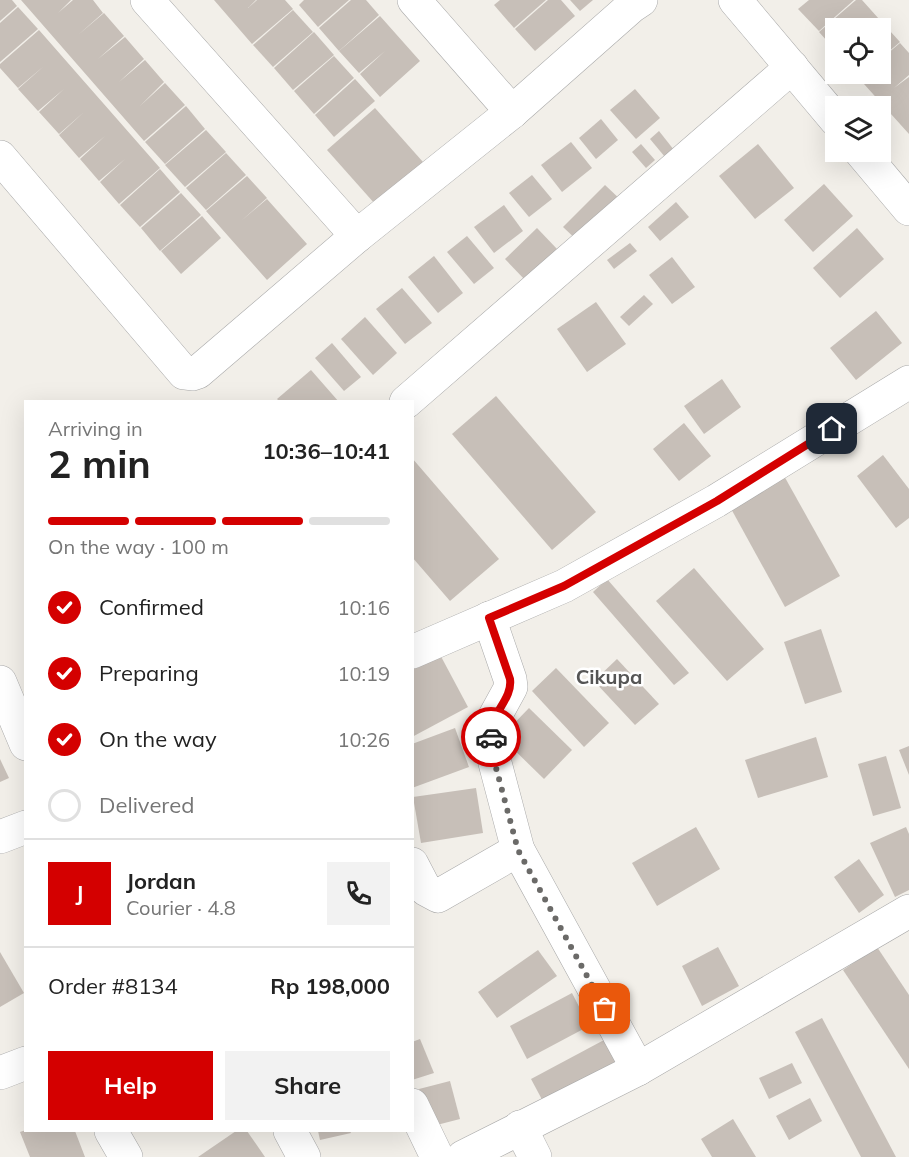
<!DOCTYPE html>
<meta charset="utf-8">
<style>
:root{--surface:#fff;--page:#f2f2f2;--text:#222;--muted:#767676;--line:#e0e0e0;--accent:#d40000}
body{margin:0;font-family:Mulish,sans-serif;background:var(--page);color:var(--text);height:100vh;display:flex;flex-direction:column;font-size:22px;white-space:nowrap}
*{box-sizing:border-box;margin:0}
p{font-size:20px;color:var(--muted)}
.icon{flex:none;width:33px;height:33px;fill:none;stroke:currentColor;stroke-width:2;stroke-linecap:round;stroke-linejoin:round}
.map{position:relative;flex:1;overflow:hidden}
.sheet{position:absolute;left:24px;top:400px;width:390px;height:732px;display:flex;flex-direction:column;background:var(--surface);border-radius:0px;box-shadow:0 6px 24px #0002}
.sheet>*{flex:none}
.fabs{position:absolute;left:825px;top:18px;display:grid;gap:12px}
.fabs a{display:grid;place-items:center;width:66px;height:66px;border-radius:0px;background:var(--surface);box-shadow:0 6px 24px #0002;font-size:30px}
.pin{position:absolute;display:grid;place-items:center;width:51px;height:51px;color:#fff;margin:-26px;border-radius:12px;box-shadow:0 3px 9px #0006}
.courier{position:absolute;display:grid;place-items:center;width:60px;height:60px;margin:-30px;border:4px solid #d40000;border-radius:50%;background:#fff;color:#222;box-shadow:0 2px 8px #0007}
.head em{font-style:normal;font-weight:700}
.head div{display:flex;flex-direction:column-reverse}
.head{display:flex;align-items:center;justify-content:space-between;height:102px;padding:0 24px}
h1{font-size:39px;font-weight:700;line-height:45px}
.bar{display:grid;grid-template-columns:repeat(4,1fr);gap:9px 6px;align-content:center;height:72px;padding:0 24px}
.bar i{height:8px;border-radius:4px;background:var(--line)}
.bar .current{background:var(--accent)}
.bar p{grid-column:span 4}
.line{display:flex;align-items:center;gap:15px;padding:0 24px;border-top:2px solid var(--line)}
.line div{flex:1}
.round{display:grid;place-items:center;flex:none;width:63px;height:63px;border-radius:0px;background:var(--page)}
ol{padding:0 24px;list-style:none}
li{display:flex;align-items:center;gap:18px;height:66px}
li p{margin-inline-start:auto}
li .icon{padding:6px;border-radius:50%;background:var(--accent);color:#fff;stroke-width:4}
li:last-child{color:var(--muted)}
li i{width:33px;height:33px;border:3px solid var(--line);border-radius:50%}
.button{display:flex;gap:12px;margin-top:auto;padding:12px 24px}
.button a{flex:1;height:69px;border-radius:0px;background:var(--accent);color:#fff;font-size:24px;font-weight:700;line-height:69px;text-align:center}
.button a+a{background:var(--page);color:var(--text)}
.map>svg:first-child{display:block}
</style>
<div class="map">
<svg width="909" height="1157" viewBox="0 0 909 1157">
<rect width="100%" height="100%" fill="#f2efe9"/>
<g fill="#c7bfb8">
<polygon points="0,0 12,0 17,6 0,21"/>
<polygon points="21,0 71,0 58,13 73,0 93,0 103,13 78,35 104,13 124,36 98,59 125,37 144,59 119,82 145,60 164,82 140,106 165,83 185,105 144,141"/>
<polygon points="214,0 256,0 248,8 257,0 285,0 293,9 252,44"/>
<polygon points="304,0 349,0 318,27 299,5"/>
<polygon points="351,0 366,0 379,15 339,51 319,28"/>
<polygon points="500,0 546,0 514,28 494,5"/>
<polygon points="548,0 561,0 575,16 535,51 515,29"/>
<polygon points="570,0 593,0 580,11"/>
<polygon points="809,0 854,0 819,31 798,9"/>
<polygon points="856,0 862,0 879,19 869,28 836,28 836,51 819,32"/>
<polygon points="18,7 38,29 0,62 0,23"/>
<polygon points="293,10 313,32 273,67 253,45"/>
<polygon points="380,16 420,61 380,97 360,74 385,51 359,73 339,51"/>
<polygon points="880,20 900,42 880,59 880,28 870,28"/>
<polygon points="39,30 160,168 119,204 100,182 125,159 99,181 80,159 105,136 79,158 59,135 84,112 59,134 39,112 64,89 38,111 18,89 44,66 18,88 0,68 0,64"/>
<polygon points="314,32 334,55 293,90 274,68"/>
<polygon points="900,43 909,53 909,75 894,88 909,77 909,134 855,74 880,74 880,60"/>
<polygon points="334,56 354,78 314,114 294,91"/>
<polygon points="355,79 375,101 334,137 315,115"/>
<polygon points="635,89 660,118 636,139 610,110"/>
<polygon points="186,106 205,129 165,164 145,142"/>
<polygon points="375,108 423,162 375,204 327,150"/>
<polygon points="601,119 618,140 596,159 579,138"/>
<polygon points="206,130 226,152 185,187 165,165"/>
<polygon points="659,131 674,150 665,157 650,139"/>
<polygon points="571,142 592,168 562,192 541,165"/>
<polygon points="641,144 655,160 646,168 632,152"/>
<polygon points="758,144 794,188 755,219 719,176"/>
<polygon points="226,153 246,175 206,210 186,188"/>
<polygon points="160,169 180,192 140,227 120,205"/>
<polygon points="532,175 552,199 529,217 509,193"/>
<polygon points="247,176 267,198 241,221 267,199 307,244 267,280 206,211"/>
<polygon points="824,184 853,216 813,252 784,220"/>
<polygon points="605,185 623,202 581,244 563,227"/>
<polygon points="181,193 201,215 160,251 141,228"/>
<polygon points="676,202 689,217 660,241 648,227"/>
<polygon points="504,205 523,231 494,253 474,227"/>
<polygon points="202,216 221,238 181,274 161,251"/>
<polygon points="537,228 558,250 526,281 505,259"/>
<polygon points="857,228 884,259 840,298 813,268"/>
<polygon points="467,236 494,268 474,284 447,252"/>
<polygon points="630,243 637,251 614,269 607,260"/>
<polygon points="434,256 463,293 438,313 408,277"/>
<polygon points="672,257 695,287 672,304 649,275"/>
<polygon points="402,288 432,323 405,344 376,309"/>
<polygon points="644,295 653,304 629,326 620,317"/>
<polygon points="596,302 626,344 587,372 557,329"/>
<polygon points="876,311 902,343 856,380 830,348"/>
<polygon points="365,317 397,353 373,375 341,339"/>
<polygon points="332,343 361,377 344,391 315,358"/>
<polygon points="311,370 339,402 280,402 277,399"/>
<polygon points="722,379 741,407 704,434 684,406"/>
<polygon points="496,396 596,512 552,550 452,434"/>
<polygon points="684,423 711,456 679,481 653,449"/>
<polygon points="883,455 909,489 909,518 896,528 857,476"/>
<polygon points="412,458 499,559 450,601 412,557"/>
<polygon points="783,474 840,576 785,607 729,505"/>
<polygon points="694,568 764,649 727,681 656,601"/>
<polygon points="607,579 689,673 674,685 593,592"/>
<polygon points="821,629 842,692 805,704 784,642"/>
<polygon points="437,649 468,707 412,737 412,661"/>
<polygon points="617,659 659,704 635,725 594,681"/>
<polygon points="556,668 609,723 584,747 532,691"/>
<polygon points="529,708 572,750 544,779 501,737"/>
<polygon points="455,728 469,767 412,788 412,744"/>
<polygon points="816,737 828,777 758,798 745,760"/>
<polygon points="909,746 909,775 899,750"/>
<polygon points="886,756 901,808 873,816 858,764"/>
<polygon points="0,759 9,778 0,782"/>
<polygon points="476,788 483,833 421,843 413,797"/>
<polygon points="696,827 720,869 657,906 632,863"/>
<polygon points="906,827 909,834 909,890 895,897 870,843"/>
<polygon points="859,859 884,895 859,913 834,877"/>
<polygon points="718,947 739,986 702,1006 682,966"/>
<polygon points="877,947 909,995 909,1069 843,970"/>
<polygon points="538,950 557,976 497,1018 478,992"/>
<polygon points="0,952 24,993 0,1007"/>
<polygon points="572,993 589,1026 527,1059 510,1026"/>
<polygon points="822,1018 896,1157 861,1157 795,1032"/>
<polygon points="420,1039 434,1073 412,1080 412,1042"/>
<polygon points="604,1040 619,1069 546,1107 531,1079"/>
<polygon points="792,1063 802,1083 769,1099 759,1078"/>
<polygon points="450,1081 460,1119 429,1127 419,1089"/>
<polygon points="810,1098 822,1121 789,1140 776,1116"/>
<polygon points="733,1119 756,1157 712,1157 701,1139"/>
<polygon points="26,1130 26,1131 75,1131 85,1157 30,1157 20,1132"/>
<polygon points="236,1131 247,1131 265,1157 198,1157"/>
<polygon points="318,1131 350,1131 351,1133 320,1140"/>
</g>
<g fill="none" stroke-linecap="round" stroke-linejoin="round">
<g stroke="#a9a9a9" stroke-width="34">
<g id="minor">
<polyline points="147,0 357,236"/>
<polyline points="414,0 512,112"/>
<polyline points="735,0 836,120"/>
<polyline points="861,152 909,209"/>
<polyline points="0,157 184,373 192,374 198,372 357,236 512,112 632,6 641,0"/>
<polyline points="406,402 792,67"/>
<polyline points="489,618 510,679 511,687 494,718 490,733 495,763 518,850 638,1069"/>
<polyline points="412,652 564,586 716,501 909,382"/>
<polyline points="0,682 26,744"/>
<polyline points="0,837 26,827"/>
<polyline points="412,864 425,889 438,896 518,850"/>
<polyline points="0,1073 26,1063"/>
<polyline points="412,1105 437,1157"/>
<polyline points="520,1127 535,1157"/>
<polyline points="111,1131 126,1157"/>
<polyline points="290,1131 304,1157"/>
<polyline points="463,1157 638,1069 909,911"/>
</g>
</g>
<use href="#minor" stroke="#fff" stroke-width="33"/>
</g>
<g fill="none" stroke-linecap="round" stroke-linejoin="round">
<polyline stroke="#6b6a68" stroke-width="6" stroke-dasharray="0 10.8" points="491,737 495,764 518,850 605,1009"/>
<path stroke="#d40000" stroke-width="8" d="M491,737C488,715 513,700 510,679L489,618L564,586L717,501L832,429"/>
</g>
<g text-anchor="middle" stroke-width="5" stroke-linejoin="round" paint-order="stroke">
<g font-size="20" font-weight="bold" fill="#555" stroke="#fff">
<text x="609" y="684">Cikupa</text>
</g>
</g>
</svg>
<div class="fabs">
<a><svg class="icon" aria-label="locate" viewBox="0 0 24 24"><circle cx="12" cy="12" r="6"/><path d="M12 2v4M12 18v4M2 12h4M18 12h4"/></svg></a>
<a><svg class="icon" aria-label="layers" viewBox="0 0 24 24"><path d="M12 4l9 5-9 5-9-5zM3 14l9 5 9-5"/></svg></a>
</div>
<div class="pin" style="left:605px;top:1009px;background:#ea580c"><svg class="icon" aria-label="bag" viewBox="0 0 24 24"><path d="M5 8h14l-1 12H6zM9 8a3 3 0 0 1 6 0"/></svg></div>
<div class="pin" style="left:832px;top:429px;background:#1f2937"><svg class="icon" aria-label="home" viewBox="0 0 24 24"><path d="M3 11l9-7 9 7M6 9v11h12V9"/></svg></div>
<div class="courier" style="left:491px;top:737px"><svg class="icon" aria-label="car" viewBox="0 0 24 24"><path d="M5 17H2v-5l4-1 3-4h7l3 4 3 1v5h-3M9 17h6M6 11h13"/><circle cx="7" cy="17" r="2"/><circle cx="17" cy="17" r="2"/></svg></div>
<section class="sheet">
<div class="head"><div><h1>2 min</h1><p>Arriving in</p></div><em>10:36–10:41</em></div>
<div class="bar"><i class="current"></i><i class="current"></i><i class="current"></i><i></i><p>On the way · 100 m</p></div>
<ol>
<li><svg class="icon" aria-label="check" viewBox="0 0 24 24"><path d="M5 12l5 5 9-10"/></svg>Confirmed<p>10:16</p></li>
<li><svg class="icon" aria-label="check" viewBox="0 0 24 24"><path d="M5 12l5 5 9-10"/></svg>Preparing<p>10:19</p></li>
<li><svg class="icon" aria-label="check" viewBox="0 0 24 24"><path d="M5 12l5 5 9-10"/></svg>On the way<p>10:26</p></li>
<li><i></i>Delivered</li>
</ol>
<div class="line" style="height:108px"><b class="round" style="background:var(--accent);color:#fff">J</b><div><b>Jordan</b><p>Courier · 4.8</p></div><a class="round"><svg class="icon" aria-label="phone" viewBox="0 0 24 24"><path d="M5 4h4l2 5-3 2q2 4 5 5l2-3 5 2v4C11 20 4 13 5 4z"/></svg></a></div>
<div class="line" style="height:78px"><div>Order #8134</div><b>Rp 198,000</b></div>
<div class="button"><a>Help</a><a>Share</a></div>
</section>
</div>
